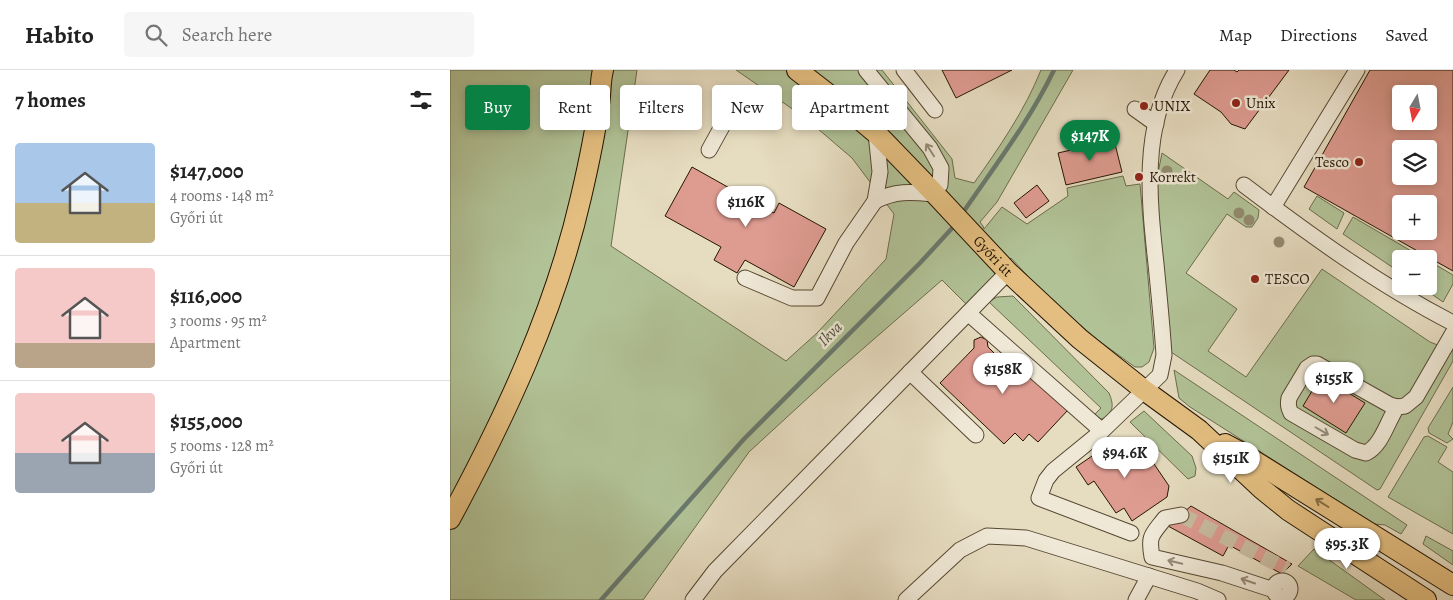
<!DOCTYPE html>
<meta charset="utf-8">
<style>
:root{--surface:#fff;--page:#f6f6f6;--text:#222;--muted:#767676;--line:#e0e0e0;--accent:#0b8043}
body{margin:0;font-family:Alegreya,serif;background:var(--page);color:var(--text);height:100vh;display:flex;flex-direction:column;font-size:19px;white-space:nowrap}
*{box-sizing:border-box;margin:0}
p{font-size:16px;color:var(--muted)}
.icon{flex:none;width:28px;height:28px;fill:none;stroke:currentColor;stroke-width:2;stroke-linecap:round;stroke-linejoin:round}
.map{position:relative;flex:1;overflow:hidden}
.sheet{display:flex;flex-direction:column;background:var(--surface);width:450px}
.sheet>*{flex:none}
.banner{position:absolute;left:15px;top:15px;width:475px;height:45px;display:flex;gap:10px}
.needle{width:32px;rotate:190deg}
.controls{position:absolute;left:942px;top:15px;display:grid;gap:10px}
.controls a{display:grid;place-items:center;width:45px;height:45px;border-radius:5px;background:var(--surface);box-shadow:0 2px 8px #0003;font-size:25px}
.price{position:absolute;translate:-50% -42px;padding:0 11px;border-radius:18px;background:#fff;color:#222;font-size:16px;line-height:32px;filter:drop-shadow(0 1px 2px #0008)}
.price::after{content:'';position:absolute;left:50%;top:30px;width:15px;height:11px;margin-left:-8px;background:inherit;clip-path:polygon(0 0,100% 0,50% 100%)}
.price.selected{background:var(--accent);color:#fff}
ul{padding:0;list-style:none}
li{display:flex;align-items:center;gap:15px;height:125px;padding:0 15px}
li+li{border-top:1px solid var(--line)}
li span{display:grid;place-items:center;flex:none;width:140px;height:100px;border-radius:5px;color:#555}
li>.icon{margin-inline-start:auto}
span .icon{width:60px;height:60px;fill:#fffc;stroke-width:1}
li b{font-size:21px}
h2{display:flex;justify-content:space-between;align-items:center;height:60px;padding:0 15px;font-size:21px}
.pill{padding:0 18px;border-radius:5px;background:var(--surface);box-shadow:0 2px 8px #0003;font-size:18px;line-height:45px}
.pill.selected{background:var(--accent);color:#fff}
header{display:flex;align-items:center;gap:30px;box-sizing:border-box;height:70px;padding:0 25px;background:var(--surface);border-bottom:1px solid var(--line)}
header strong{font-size:24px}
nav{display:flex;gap:28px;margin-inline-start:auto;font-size:18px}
.search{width:350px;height:45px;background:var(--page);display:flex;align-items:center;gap:12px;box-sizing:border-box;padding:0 18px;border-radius:5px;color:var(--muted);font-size:19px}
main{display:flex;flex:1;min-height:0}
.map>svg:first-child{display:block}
.green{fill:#b1c296;stroke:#6b6c4c}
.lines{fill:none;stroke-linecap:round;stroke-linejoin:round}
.stream{stroke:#69796e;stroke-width:4.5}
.building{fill:#de9b90;stroke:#251501;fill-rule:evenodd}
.minor-tunnel{stroke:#c9bea3;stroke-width:15;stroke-dasharray:15 8;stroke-linecap:butt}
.minor-casing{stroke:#554731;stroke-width:17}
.major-casing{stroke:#251501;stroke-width:22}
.minor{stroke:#efe8d6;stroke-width:15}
.major{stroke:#e3be80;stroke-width:20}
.tree{fill:#938b70}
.oneway{stroke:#948976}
.oneway2{stroke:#846a40}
.poi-dot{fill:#8f2418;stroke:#efe8d6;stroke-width:2}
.labels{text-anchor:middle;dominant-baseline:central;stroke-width:5;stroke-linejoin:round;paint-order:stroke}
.poi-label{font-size:15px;fill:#251501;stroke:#efe8d6;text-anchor:start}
.street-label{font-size:15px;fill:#251501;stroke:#efe8d6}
.water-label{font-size:16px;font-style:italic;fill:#4d4f40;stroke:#efe8d6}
</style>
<header>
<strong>Habito</strong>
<div class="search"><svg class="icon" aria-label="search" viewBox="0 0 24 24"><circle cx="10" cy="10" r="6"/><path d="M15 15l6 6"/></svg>Search here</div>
<nav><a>Map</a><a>Directions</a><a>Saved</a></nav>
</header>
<main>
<section class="sheet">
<h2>7 homes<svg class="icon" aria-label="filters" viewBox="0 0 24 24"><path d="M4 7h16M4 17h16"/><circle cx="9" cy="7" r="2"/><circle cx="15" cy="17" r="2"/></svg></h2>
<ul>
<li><span style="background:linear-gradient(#a9c7e8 60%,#c2b280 0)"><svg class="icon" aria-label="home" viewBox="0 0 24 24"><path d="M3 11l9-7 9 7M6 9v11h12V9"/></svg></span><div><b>$147,000</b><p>4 rooms · 148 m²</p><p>Győri út</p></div></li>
<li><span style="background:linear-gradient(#f6c9c9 75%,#b9a48a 0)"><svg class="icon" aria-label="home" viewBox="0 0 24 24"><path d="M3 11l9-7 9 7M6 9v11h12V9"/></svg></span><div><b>$116,000</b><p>3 rooms · 95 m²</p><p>Apartment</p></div></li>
<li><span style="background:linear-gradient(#f6c9c9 60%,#9aa5b1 0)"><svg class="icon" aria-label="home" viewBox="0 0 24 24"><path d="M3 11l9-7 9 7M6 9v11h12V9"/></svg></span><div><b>$155,000</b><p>5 rooms · 128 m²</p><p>Győri út</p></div></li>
</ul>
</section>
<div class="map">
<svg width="1003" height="530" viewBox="0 0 1003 530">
<rect width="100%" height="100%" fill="#e6dcc0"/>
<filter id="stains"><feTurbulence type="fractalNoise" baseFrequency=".004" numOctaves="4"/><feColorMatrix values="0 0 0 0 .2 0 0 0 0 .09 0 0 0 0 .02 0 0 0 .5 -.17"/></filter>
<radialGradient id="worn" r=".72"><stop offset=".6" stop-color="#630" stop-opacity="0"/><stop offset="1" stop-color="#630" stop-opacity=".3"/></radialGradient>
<g class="green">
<path d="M0,0H187L161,176L336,291L367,263L436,189L444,144L402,88L354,47L286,0H432L502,89L505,108L524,113C549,78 575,40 591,0H623L547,132L530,152L533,156L534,159L552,137L577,154L618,126L617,118L673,106L676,116L690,114L704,278L699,292L692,297H685L649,271L599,229L561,188L516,234L492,210L385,303L299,382L193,530H0Z"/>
<polygon points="712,83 778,129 784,122 809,140 808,148 802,157 796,157 777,144 736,203 787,239 758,281 796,307 872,199 980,272 1003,281 1003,291 930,419 927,420 721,282 709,154 707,108"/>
<polygon points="867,126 894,143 887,159 859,139"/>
<polygon points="903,147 975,189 951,189 951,203 893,164"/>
<polygon points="979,191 1003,205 1003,214 993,232 970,216 979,216"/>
<path d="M563,226L659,323C664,335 664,342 652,349L643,346L651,338L539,232L547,227Z"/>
<polygon points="724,300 957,455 951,464 935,455 924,454 740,337 729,328"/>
<polygon points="1003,317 1003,352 998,364 1003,369 997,373 979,363 978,358"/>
<polygon points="694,341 742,386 746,398 745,406 738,409 680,352"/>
<polygon points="978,366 997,377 988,392 1003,402 1003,464 938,427 974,367"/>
<polygon points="976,466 1003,481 1003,495 973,474"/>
<polygon points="864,479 935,530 906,530 848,496"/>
</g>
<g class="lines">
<g class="stream">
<path d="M512,144C544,97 579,52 604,0"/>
<polyline points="151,530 294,369 470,193 505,155"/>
</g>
</g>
<g class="building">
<polygon points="492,0 562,0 506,28"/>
<polygon points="760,0 784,0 787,2 789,0 839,0 795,59 781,54 771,42 744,24"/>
<path d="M920,0H1003V201L854,117ZM951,24H979V51H951ZM951,79H979V106H951ZM951,134H979V161H951Z"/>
<polygon points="664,70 672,102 616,115 608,83"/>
<polygon points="242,97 324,143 329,133 376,159 344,217 295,190 287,203 264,190 271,177 215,146"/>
<polygon points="587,115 599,131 576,148 564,133"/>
<polygon points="531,267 537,270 538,277 551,290 558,283 618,340 588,372 579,364 573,371 565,363 554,374 490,313 524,278 524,270"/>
<polygon points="871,306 915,333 896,363 853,336"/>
<polygon points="667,369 678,372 688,387 700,388 719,416 717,427 682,451 674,438 666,443 644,411 638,415 626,397"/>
<polygon points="741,436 842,494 832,504 779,475 773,486 718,456"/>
</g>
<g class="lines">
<polyline class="minor-tunnel" points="731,445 837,499"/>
<g class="minor-casing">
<g id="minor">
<polyline points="416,0 480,78 491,98 490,115 483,122 485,124"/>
<polyline points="454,0 485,40"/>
<polyline points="685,39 706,54"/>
<polyline points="259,80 280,42"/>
<path d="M794,115C860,165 929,215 1003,253"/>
<path d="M425,131C446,120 462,122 485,124"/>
<polyline points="823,137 907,0"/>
<polyline points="295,208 342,228 367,228 396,173 425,131 430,102 426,63"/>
<polyline points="518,243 558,202"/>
<polyline points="460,302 526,365"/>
<path d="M947,337C937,352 932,375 916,383L905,380L841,343C838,337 838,334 839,328L857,298L863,294H867L940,335L947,337L955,336L966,327L1003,263"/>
<path d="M731,445L715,448C702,465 698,465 702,487L772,503L824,520"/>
<path d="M681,463L589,428L596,410L603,401L652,361L710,305L714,285C712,254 709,224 706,194C699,130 691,57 727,0"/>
<circle cx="832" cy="519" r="8"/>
<polyline points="243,530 265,501 518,243 652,361"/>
<polyline points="456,530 510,480 537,466 576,468 747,521 768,530"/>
<polyline points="686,530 699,506"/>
</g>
</g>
<g class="major-casing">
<g id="major">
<polyline points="347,0 396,38 426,63 483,122"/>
<path id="s1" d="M485,124L558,202L630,269L694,320L749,360L812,419L838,440L976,530"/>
<polyline points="775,374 790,382 1003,515"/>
<path d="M0,449C55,347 105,241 131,127C138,97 145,65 149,34C151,23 150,11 153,0"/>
</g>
</g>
<use href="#minor" class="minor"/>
<use href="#major" class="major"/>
</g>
<g class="tree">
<circle cx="717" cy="101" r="5.5"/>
<circle cx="789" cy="143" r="5.5"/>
<circle cx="799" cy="150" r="5.5"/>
<circle cx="829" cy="172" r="5.5"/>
</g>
<defs><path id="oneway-shaft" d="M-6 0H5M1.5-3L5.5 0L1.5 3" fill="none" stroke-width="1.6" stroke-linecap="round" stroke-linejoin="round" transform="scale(1.25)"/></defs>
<g class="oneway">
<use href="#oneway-shaft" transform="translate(480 80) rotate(-123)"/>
<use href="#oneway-shaft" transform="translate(872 361) rotate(30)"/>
<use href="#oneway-shaft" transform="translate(725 492) rotate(-167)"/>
<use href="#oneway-shaft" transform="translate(798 511) rotate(-161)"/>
</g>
<use class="oneway2" href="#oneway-shaft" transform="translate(872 433) rotate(-148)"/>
<g class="poi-dot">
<circle cx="786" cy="33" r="5"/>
<circle cx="694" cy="36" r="5"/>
<circle cx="909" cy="92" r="5"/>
<circle cx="689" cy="107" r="5"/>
<circle cx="805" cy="209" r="5"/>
</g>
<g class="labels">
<g class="poi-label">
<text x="796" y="33">Unix</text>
<text x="704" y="36">UNIX</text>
<text x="899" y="92" text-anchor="end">Tesco</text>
<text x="699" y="107">Korrekt</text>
<text x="815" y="209">TESCO</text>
</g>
<g class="street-label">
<text stroke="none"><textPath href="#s1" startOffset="85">Győri út</textPath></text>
</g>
<g class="water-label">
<text transform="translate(380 264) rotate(-45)">Ikva</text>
</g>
</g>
<rect width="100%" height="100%" filter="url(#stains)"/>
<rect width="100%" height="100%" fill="url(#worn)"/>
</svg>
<div class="controls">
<a><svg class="needle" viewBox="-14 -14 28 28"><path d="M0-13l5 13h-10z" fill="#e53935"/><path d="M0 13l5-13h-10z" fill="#767676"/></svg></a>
<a><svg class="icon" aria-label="layers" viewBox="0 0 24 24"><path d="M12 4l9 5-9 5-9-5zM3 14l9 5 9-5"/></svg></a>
<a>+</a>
<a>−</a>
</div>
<b class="price selected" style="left:640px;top:92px">$147K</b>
<b class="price" style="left:296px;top:158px">$116K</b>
<b class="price" style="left:553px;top:325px">$158K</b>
<b class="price" style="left:884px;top:334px">$155K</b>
<b class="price" style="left:675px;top:409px">$94.6K</b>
<b class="price" style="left:781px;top:414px">$151K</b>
<b class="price" style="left:897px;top:500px">$95.3K</b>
<div class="banner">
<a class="pill selected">Buy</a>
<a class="pill">Rent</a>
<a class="pill">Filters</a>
<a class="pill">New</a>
<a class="pill">Apartment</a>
</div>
</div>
</main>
